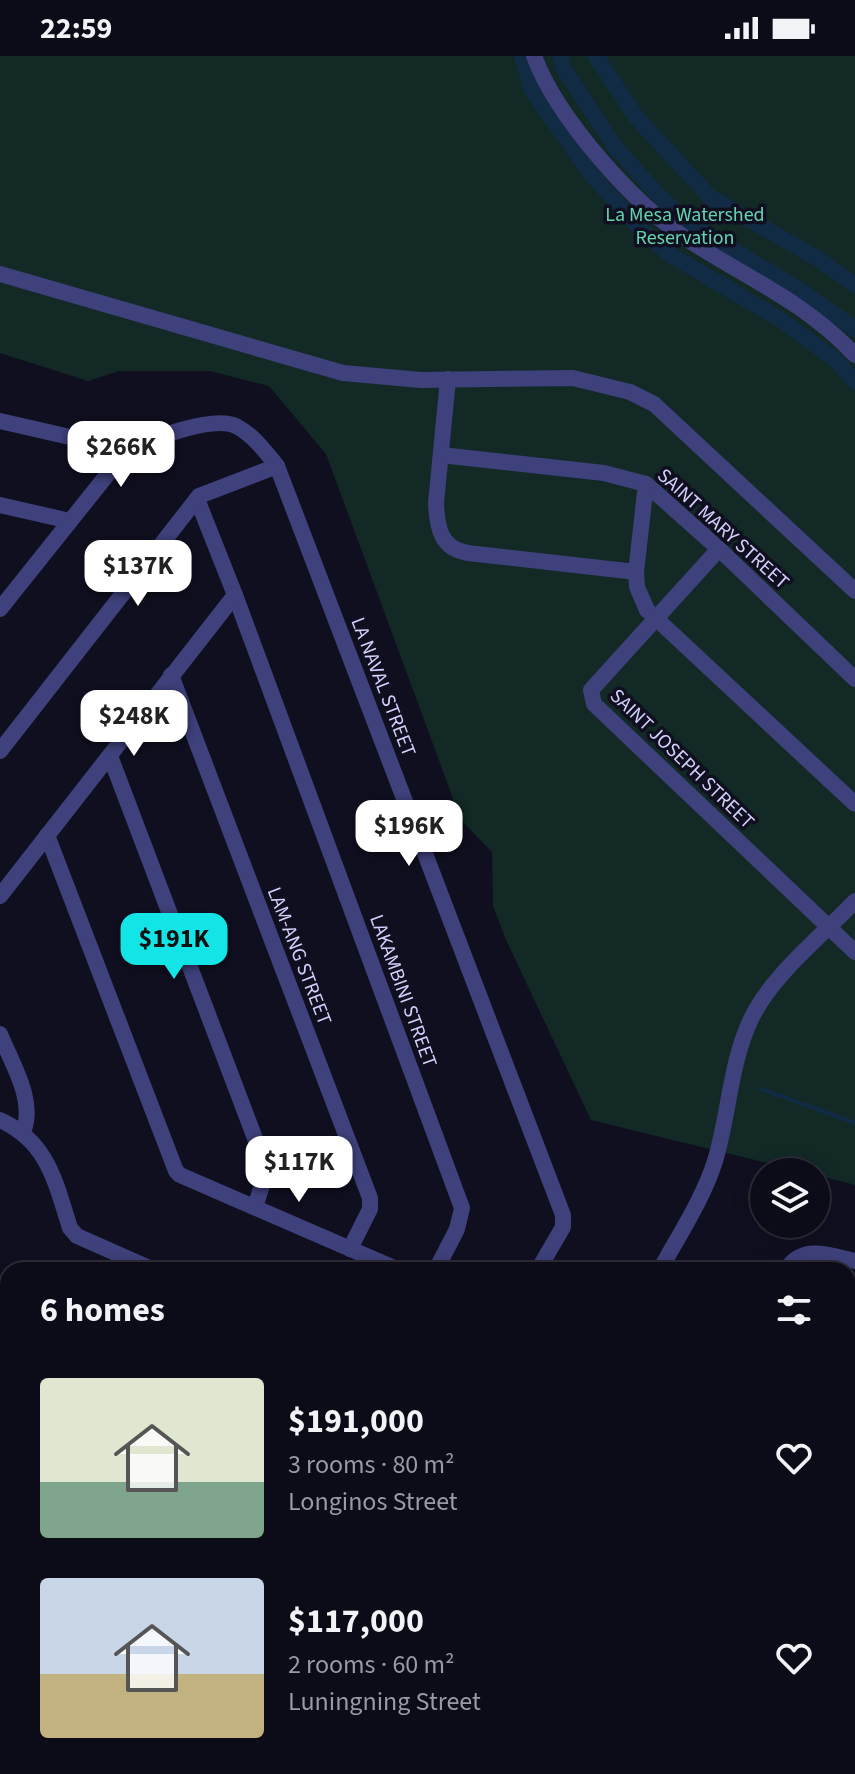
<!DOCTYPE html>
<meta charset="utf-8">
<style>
:root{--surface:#0c0b18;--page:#1a1925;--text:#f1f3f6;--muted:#9a9ba2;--line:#2c2b37;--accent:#13e4e5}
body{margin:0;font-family:"Source Sans 3",sans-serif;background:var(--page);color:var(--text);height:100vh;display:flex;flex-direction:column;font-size:30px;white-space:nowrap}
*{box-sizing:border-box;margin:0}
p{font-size:26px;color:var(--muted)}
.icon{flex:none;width:44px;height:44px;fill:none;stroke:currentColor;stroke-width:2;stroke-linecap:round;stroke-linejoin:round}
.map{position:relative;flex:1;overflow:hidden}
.drawer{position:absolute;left:0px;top:1206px;width:856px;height:512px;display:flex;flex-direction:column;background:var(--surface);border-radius:24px 24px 0 0;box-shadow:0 4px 20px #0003,0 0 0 2px var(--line)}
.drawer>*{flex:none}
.tools{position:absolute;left:750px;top:1102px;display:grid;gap:16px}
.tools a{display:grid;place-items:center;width:80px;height:80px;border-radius:50%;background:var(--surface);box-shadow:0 4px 20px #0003,0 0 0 2px var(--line);font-size:40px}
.price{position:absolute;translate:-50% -68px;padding:0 18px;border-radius:16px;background:#fff;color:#222;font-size:26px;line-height:52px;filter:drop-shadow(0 2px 4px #0008)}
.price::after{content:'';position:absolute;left:50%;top:48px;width:24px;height:18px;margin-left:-12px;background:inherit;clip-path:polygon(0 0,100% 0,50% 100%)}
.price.active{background:var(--accent);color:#111}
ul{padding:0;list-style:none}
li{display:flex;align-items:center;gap:24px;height:200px;padding:0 40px}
li span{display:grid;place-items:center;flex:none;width:224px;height:160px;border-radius:8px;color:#555}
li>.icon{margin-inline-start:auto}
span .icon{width:96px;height:96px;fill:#fffc;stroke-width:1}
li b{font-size:34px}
h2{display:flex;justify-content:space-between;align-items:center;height:96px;padding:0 40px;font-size:34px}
.status{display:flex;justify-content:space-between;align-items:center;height:56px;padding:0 40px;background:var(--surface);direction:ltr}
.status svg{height:22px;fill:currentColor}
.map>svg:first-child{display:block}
.green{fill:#122926}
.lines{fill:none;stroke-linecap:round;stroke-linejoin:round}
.stream{stroke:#122b45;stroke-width:4}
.canal{stroke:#122b45;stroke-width:16}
.minor{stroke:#3e417b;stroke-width:16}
.labels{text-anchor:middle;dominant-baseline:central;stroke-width:7;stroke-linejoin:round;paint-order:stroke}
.park-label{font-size:20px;fill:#64d4ae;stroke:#100f20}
.street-label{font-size:20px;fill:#d2d1fb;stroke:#100f20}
</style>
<div class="status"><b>22:59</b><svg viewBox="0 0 49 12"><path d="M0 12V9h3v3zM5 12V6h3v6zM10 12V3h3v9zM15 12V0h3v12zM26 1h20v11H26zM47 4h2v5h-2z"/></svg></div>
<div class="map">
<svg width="855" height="1718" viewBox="0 0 855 1718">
<rect width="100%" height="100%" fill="#100f20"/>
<polygon class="green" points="0,0 855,0 855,1129 816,1119 816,1116 804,1116 591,1064 507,886 493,850 492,796 461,764 326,398 269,330 210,315 119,315 88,325 0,297"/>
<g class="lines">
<polyline class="stream" points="761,1033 855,1067"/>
<g class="canal">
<polyline points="522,0 532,34 590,117 643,176 671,199 780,263 836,304 855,326"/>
<polyline points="560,0 563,11 615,91 661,142 690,168 800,234 855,273"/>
<polyline points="596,0 637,62 710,141 820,204 855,229"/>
</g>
<g class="minor">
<path d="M534,0C557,62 634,149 690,185C750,224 804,245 855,299"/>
<polyline points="0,218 343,317 421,324 573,322 630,336 654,348 855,535"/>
<path d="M448,323L436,447C437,472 441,493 468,497L636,516"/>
<polyline points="0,365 127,394"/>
<polyline points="441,399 604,417 646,428 719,493 855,623"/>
<polyline points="646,428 636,516 637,531 647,554 855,748"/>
<polyline points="197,443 235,539 462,1152 457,1173 436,1214"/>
<polyline points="0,449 70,465"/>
<polyline points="719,493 591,634 594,648 855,896"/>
<path d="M0,553L127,394C151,383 213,359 236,370C253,379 265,395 277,410L563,1159V1171L538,1214"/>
<polyline points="171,619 370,1142 370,1153 350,1193"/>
<polyline points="0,695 199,440 277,410"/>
<polyline points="110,700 267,1114 255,1151"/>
<polyline points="47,779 176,1115 180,1119 399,1214"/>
<polyline points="0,840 235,539"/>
<path d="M0,978C12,1008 36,1045 23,1076"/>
<path d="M0,1064C48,1086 55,1125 70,1172L77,1180L154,1214"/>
<path d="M660,1214C679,1179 703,1143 715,1105C729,1059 730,1007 751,963C772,919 821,881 855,845"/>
<path d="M786,1214C802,1188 830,1199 855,1205"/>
<polyline points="848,1304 855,1306"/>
<polyline points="0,1314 8,1317"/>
<polyline points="848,1389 855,1391"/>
<polyline points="0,1410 8,1413"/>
<polyline points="848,1474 855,1475"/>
<polyline points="0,1487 8,1489"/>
<polyline points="848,1570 855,1572"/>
<polyline points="0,1574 8,1576"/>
<polyline points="0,1665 8,1667"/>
<polyline points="848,1665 855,1666"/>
<polyline points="668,1710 703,1718"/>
<polyline points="248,1718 253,1710"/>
<polyline points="382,1718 386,1710"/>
<polyline points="518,1718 522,1710"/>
</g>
</g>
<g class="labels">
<g class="park-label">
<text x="685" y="159">La Mesa Watershed<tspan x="685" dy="23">Reservation</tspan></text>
</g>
<g class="street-label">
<text transform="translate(723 473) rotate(42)">SAINT MARY STREET</text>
<text transform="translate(383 631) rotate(69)">LA NAVAL STREET</text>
<text transform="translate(682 703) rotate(44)">SAINT JOSEPH STREET</text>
<text transform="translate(299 900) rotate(69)">LAM-ANG STREET</text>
<text transform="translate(403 935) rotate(70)">LAKAMBINI STREET</text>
</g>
</g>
</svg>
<div class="tools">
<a><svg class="icon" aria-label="layers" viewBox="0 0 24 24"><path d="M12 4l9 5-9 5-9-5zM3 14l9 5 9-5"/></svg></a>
</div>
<b class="price" style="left:121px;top:433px">$266K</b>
<b class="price" style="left:138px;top:552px">$137K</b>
<b class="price" style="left:134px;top:702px">$248K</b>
<b class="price" style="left:409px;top:812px">$196K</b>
<b class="price active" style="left:174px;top:925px">$191K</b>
<b class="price" style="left:299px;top:1148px">$117K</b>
<section class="drawer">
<h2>6 homes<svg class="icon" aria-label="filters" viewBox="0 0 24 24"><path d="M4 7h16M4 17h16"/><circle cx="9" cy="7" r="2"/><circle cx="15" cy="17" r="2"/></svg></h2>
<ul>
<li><span style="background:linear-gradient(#dfe7d0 65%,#7fa58c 0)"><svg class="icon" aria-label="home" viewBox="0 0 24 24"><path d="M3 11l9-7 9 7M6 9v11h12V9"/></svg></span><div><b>$191,000</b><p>3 rooms · 80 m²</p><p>Longinos Street</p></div><svg class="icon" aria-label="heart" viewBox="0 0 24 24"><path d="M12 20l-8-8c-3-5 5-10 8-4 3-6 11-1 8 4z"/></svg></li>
<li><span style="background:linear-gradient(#c9d6e8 60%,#c2b280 0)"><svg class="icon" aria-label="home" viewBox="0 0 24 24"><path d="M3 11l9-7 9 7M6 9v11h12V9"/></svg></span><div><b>$117,000</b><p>2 rooms · 60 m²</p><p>Luningning Street</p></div><svg class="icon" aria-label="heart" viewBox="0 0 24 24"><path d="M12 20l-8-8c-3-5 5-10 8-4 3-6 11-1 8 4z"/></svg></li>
</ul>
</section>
</div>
